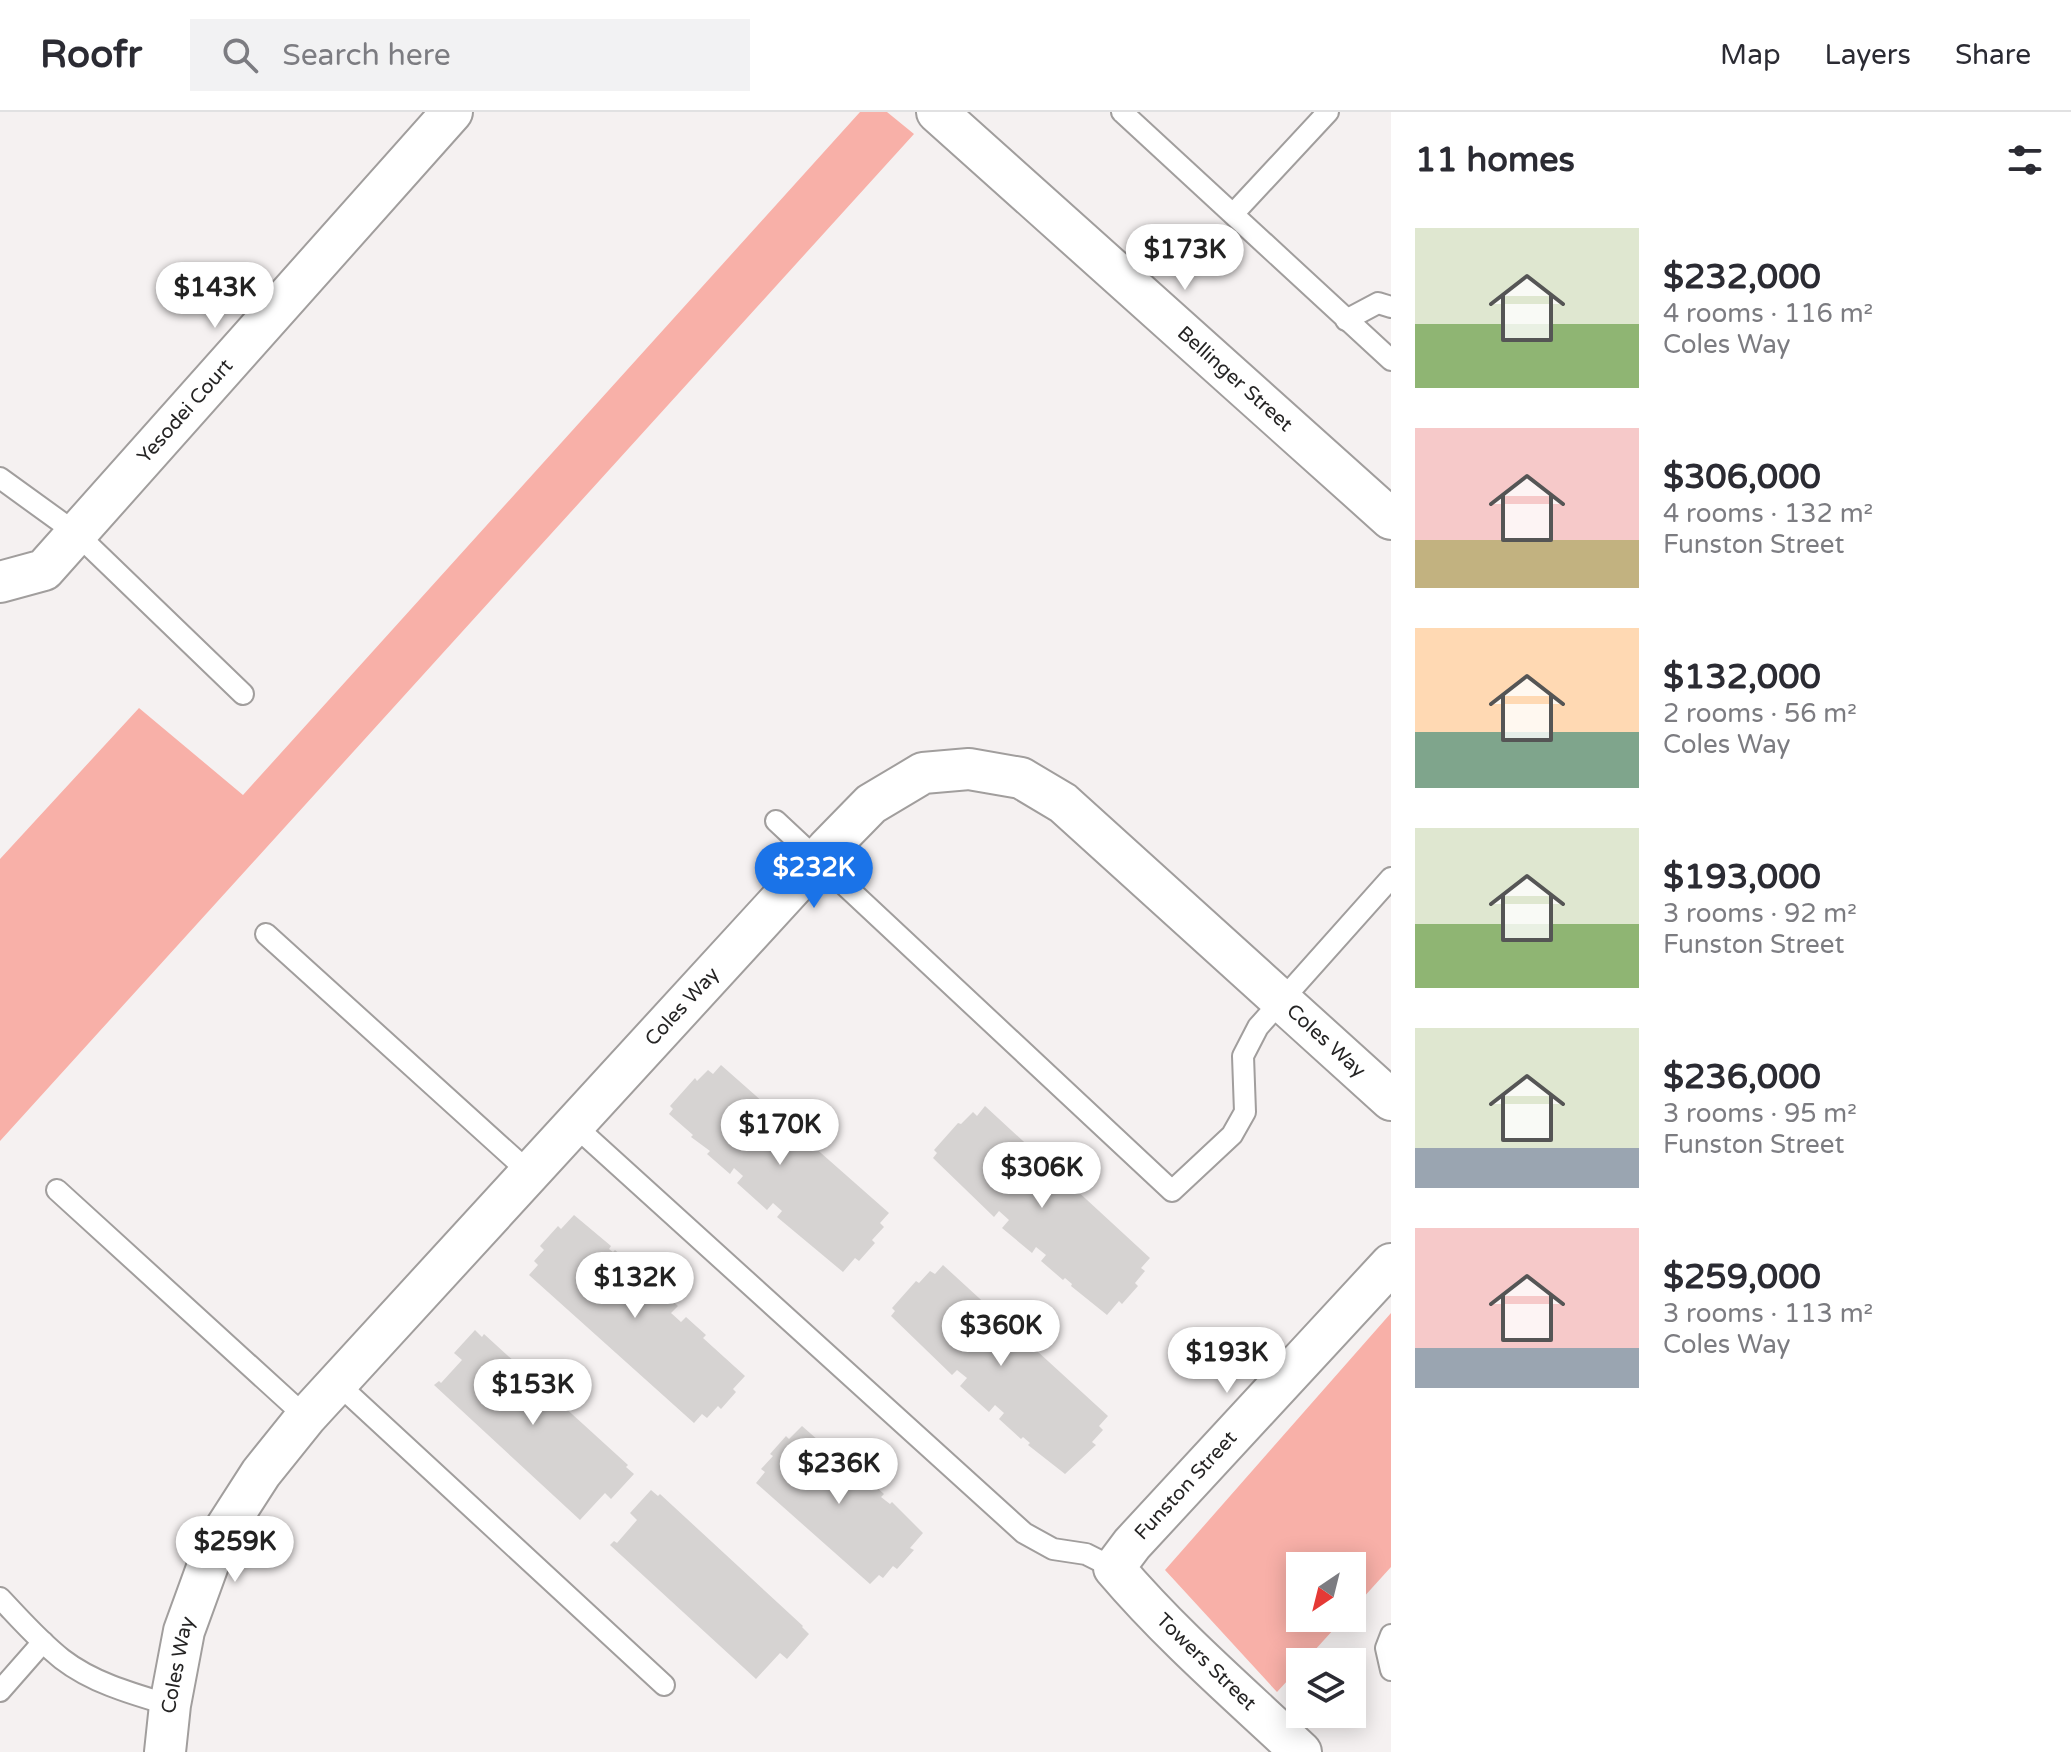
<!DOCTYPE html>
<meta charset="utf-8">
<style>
:root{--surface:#fff;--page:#f2f2f3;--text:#2b2b33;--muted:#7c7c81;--line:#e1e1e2;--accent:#1a73e8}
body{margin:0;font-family:"Varela Round",sans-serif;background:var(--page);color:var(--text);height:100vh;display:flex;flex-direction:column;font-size:30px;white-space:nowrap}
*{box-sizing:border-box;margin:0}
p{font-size:26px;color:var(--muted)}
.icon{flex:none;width:44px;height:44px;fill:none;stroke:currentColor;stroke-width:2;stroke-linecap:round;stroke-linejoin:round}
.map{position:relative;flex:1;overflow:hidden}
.side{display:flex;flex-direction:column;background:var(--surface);width:680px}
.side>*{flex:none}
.needle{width:52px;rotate:215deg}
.tools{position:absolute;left:1286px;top:1440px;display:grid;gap:16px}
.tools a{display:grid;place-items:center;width:80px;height:80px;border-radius:0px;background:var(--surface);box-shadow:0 4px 20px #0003;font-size:40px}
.price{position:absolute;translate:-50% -68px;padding:0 18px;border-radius:28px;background:#fff;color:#222;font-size:26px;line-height:52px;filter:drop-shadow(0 2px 4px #0008)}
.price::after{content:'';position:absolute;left:50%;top:48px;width:24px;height:18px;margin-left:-12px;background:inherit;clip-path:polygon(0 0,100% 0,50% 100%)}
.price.selected{background:var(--accent);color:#fff}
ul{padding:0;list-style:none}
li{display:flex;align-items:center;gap:24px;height:200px;padding:0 24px}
li span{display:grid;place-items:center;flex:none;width:224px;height:160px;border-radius:0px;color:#555}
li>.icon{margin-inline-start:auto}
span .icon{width:96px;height:96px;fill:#fffc;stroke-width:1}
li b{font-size:34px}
h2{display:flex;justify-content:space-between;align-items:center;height:96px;padding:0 24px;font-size:34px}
header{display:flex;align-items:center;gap:48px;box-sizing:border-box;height:112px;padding:0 40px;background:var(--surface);border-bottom:2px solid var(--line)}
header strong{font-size:38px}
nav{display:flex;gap:44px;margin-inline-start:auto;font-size:28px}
.search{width:560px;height:72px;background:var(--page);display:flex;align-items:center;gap:20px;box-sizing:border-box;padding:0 28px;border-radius:0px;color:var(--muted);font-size:30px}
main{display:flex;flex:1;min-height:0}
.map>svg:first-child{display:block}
.green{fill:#f8b0a8}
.building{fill:#d6d3d2}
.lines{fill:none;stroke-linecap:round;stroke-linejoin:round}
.lane-casing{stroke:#a19e9d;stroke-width:24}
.street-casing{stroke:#a19e9d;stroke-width:44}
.lane{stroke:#fff;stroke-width:20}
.street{stroke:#fff;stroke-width:40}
.labels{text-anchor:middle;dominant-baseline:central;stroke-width:6;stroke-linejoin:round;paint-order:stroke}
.street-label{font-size:20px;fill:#252424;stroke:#fff}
</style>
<header>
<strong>Roofr</strong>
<div class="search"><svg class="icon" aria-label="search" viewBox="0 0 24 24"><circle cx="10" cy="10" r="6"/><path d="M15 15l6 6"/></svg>Search here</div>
<nav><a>Map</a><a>Layers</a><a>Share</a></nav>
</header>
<main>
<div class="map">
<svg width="1391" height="1640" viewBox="0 0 1391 1640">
<rect width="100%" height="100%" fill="#f5f1f1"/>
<g class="green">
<polygon points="860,0 887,0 914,22 0,1029 0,747 139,596 243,683"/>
<polygon points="1391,1201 1391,1455 1352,1498 1352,1454 1300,1454 1300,1506 1344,1506 1304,1550 1300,1550 1300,1555 1277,1580 1165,1458"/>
</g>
<g class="building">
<polygon points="721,953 889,1101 880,1111 884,1115 872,1128 875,1131 859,1149 855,1146 843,1160 777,1105 782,1099 773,1091 767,1098 737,1071 743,1064 734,1056 730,1062 707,1042 710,1039 691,1025 693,1023 669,1002 673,997 670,994 695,966 697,969 708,958 713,962"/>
<polygon points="985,994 1150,1146 1141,1156 1145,1159 1135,1171 1138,1174 1122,1192 1119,1189 1107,1203 1071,1174 1072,1172 1065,1166 1063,1168 1041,1149 1046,1143 1036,1135 1032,1141 1002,1116 1009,1108 999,1099 994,1105 933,1046 937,1041 934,1038 958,1011 961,1012 973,1000 977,1004"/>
<polygon points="574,1103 611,1134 609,1137 613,1140 615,1138 640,1160 633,1168 642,1176 649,1169 678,1194 671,1201 681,1210 686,1205 706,1223 703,1226 745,1264 733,1277 736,1280 721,1297 718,1294 707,1306 702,1302 694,1311 529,1163 538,1153 534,1149 544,1138 540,1134 558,1114 561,1117"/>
<polygon points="943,1153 1108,1304 1099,1314 1103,1318 1092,1330 1096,1333 1065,1362 1028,1333 1030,1331 1023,1325 1021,1327 999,1307 1004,1301 995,1293 989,1300 960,1274 967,1266 957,1258 952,1263 891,1204 895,1199 892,1196 916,1169 919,1171 930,1159 935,1162"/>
<polygon points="475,1218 482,1225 484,1222 628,1353 626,1355 634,1362 611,1387 605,1381 580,1408 434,1273 439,1269 441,1271 462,1248 454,1241"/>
<polygon points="802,1314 827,1336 828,1333 837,1341 835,1343 844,1350 845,1347 884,1382 881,1385 890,1392 892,1390 923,1421 910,1436 914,1438 897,1457 893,1454 883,1466 879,1463 870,1472 756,1371 765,1360 761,1357 773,1344 770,1342 786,1324 789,1327"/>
<polygon points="651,1378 658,1384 660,1382 803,1514 802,1515 809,1522 787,1547 780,1541 756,1567 610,1433 614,1429 617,1431 637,1408 630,1401"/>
</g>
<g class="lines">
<g class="lane-casing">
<g id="lane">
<polyline points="1122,0 1391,248"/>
<polyline points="1234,101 1328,0"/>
<polyline points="1346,208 1378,191 1391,195"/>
<polyline points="0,366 76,421 243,582"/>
<polyline points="776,709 1172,1079 1232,1023 1245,1000 1243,944 1258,915 1391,766"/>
<polyline points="266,822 530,1061"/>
<polyline points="574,1013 1024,1421 1053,1437 1086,1442 1114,1456"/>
<polyline points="57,1078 306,1305"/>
<polyline points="337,1271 664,1573"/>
<path d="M0,1486C20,1507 39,1529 62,1547C93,1571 133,1582 170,1593"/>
<polyline points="1391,1523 1386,1536 1391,1558"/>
<polyline points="0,1579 43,1530"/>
</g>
</g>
<g class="street-casing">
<g id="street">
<path id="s1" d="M937,0L1391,407"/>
<path id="s2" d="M0,470L44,458L452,0"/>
<path id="s3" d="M165,1640L170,1593L184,1519L216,1431L261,1361L306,1305L827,737L871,692L923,661L969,657L1021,666L1063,691L1391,988"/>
<path id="s4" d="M1301,1640C1237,1580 1171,1523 1114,1456L1132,1432L1391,1152"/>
</g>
</g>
<use href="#lane" class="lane"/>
<use href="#street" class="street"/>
</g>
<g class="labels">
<g class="street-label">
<text stroke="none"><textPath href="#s1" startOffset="400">Bellinger Street</textPath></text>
<text stroke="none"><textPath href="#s2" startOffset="258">Yesodei Court</textPath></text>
<text stroke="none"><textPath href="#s3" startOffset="928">Coles Way</textPath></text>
<text stroke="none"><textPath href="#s3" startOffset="1768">Coles Way</textPath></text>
<text stroke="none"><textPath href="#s4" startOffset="372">Funston Street</textPath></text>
<text transform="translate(1206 1550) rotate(44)">Towers Street</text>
<text stroke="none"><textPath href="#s3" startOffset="88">Coles Way</textPath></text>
</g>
</g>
</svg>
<div class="tools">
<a><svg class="needle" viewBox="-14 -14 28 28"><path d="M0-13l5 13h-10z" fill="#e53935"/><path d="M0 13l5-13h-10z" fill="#7c7c81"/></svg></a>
<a><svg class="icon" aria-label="layers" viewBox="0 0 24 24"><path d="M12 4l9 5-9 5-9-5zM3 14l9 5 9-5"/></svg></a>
</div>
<b class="price" style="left:1185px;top:180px">$173K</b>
<b class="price" style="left:215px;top:218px">$143K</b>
<b class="price selected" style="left:814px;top:798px">$232K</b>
<b class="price" style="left:780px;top:1055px">$170K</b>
<b class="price" style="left:1042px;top:1098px">$306K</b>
<b class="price" style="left:635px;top:1208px">$132K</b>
<b class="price" style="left:1001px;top:1256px">$360K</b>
<b class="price" style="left:1227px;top:1283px">$193K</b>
<b class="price" style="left:533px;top:1315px">$153K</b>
<b class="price" style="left:839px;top:1394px">$236K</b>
<b class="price" style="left:235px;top:1472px">$259K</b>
</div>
<section class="side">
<h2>11 homes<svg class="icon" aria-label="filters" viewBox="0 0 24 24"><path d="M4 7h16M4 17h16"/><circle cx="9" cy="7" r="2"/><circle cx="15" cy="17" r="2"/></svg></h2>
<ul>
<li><span style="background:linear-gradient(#dfe7d0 60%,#8fb573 0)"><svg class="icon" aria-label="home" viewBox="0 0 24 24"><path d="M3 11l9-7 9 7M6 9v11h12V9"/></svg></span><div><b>$232,000</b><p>4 rooms · 116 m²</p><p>Coles Way</p></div></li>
<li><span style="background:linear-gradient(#f6c9c9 70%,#c2b280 0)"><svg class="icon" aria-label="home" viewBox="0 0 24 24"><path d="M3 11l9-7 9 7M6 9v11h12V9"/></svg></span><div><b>$306,000</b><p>4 rooms · 132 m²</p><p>Funston Street</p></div></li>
<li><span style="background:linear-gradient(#ffd9b3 65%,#7fa58c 0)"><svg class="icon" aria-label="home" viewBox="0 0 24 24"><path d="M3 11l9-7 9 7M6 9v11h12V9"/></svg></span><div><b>$132,000</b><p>2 rooms · 56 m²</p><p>Coles Way</p></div></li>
<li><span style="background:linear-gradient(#dfe7d0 60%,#8fb573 0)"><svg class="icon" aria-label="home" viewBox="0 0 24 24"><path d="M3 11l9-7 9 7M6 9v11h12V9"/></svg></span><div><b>$193,000</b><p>3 rooms · 92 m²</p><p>Funston Street</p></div></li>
<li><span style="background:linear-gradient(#dfe7d0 75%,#9aa5b1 0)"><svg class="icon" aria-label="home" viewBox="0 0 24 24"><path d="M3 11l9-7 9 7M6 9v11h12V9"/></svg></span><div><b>$236,000</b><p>3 rooms · 95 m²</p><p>Funston Street</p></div></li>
<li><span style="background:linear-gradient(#f6c9c9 75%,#9aa5b1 0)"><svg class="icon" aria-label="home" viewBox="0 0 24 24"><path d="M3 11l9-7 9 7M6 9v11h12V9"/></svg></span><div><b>$259,000</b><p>3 rooms · 113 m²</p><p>Coles Way</p></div></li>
</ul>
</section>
</main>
